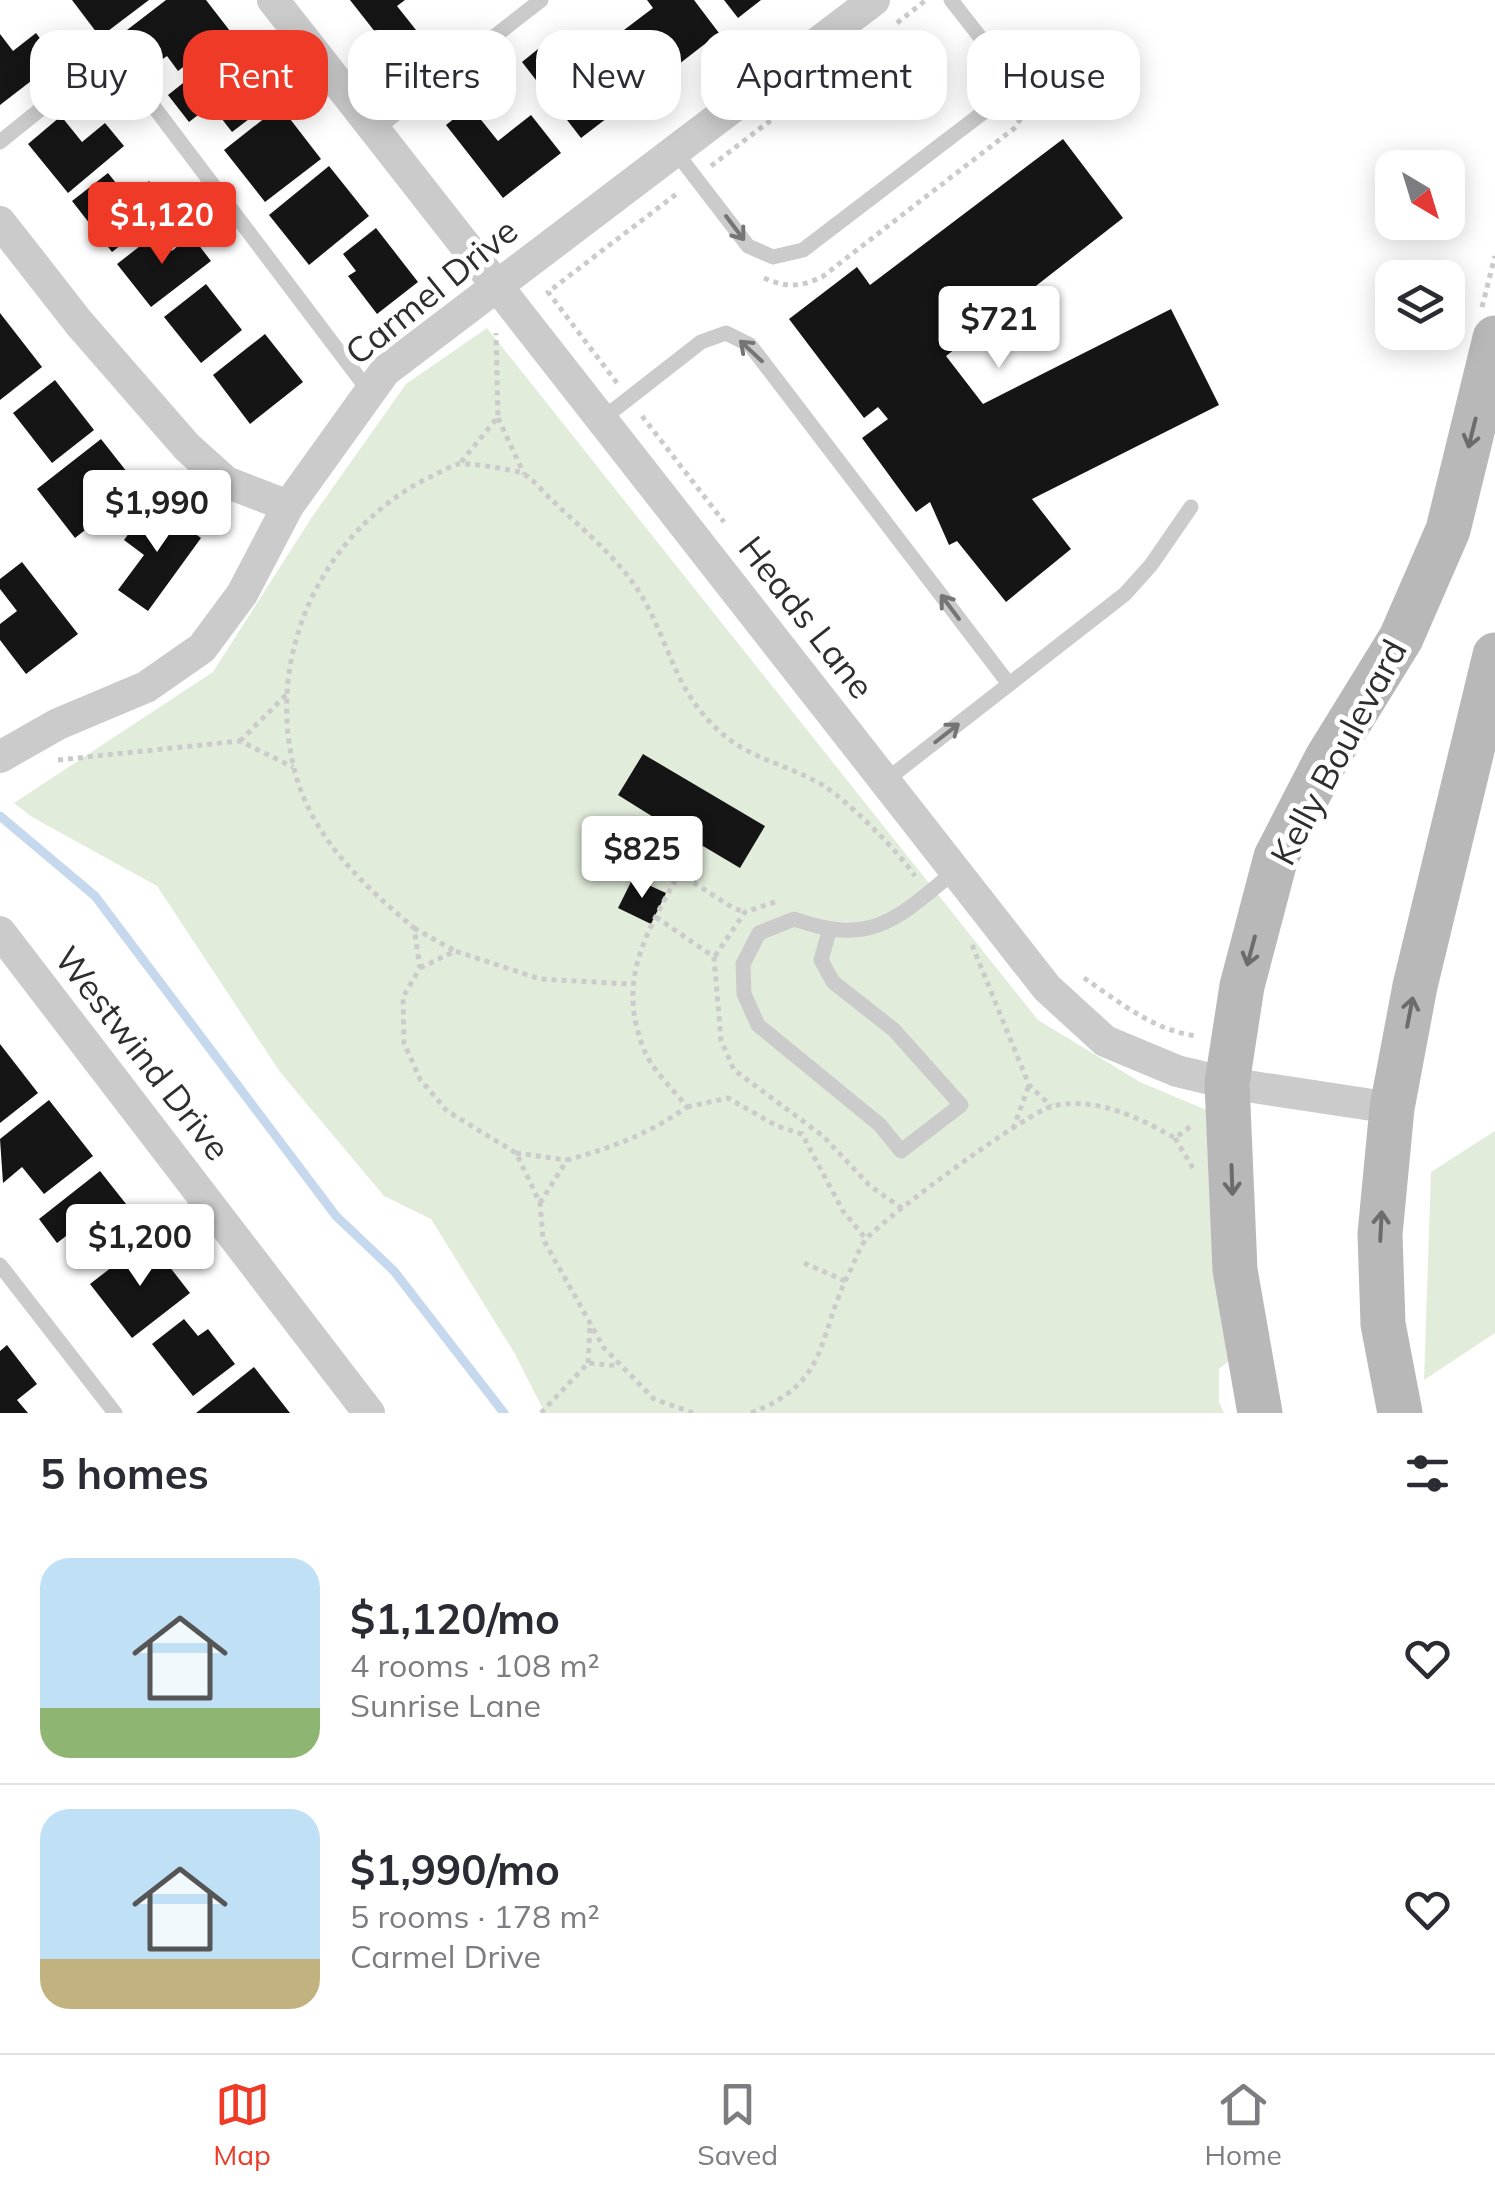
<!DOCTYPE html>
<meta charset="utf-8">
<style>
:root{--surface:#fff;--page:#f7f7f7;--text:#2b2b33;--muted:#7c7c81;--line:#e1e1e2;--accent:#ee3a27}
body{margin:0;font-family:Mulish,sans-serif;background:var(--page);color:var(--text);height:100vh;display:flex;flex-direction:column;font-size:38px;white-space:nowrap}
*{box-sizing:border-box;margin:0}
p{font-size:32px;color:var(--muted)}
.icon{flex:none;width:55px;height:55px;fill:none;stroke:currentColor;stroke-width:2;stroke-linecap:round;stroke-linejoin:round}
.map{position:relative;height:1413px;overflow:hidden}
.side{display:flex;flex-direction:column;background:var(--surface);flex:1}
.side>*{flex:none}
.hud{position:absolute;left:30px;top:30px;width:1435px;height:90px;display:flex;gap:20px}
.needle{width:65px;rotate:142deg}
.fabs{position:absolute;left:1375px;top:150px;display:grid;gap:20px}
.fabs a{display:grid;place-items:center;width:90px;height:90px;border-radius:20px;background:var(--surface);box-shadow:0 5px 25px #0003;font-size:50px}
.price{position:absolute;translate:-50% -85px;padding:0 22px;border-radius:10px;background:#fff;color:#222;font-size:32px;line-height:65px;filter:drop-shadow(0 2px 5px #0008)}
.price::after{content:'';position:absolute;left:50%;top:60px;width:30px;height:22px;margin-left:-15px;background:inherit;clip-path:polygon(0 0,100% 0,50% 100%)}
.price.active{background:var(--accent);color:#fff}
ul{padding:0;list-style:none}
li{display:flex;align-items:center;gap:30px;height:250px;padding:0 40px}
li+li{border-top:2px solid var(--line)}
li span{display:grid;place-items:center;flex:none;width:280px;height:200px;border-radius:30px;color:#555}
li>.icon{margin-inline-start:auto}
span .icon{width:120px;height:120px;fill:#fffc;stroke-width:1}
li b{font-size:42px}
h2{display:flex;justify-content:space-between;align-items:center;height:120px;padding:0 40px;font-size:42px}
.tag{padding:0 35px;border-radius:30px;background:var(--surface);box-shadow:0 5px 25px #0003;font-size:35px;line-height:90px}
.tag.active{background:var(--accent);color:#fff}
.menu{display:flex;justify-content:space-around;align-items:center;height:140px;border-top:2px solid var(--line);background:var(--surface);font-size:28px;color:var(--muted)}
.menu a{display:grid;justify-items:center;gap:5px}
.menu .active{color:var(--accent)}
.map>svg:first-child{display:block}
.green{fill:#e2ecdb}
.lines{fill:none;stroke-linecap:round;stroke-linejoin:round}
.stream{stroke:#c6d8ed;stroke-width:9}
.building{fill:#151515}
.path{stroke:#cbcbcb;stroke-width:5;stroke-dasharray:5 5;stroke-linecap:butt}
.lane{stroke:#cbcbcb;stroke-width:15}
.street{stroke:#cbcbcb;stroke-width:32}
.secondary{stroke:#b8b8b8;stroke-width:45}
.oneway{stroke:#757575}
.oneway2{stroke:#6c6c6c}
.labels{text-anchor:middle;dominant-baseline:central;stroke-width:10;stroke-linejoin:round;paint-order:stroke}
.street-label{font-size:35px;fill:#2e2e2e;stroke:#fff}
</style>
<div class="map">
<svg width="1495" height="1413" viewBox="0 0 1495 1413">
<rect width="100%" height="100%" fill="#fff"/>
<g class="green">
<polygon points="487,328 1038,1020 1140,1082 1211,1112 1240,1352 1219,1369 1219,1402 1224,1413 545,1413 515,1354 431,1219 384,1196 280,1072 157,886 32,817 14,803 213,672 312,517 406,384"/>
<polygon points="1495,1131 1495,1333 1424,1380 1431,1172"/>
</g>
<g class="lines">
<polyline class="stream" points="0,816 95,896 336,1216 394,1271 504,1413"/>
</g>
<g class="building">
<polygon points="72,0 149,0 100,37"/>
<polygon points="166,0 206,0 230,31 178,71 167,56 154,65 127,30"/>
<polygon points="350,0 405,0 397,6 416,30 390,51"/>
<polygon points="647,0 694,0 719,33 661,78 624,30 653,8"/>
<polygon points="724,0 761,0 738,18"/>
<polygon points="36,33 57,61 0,105 0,34 13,51"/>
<polygon points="595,33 641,92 581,138 522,62 548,41 563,59"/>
<polygon points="231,45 274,100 232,132 211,105 189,122 168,95"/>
<polygon points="280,106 321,159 265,202 224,150"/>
<polygon points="470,106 498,141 531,115 561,153 503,198 446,125"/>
<polygon points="61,116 82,142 105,123 124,146 68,193 28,144"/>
<polygon points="1063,139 1123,218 946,356 983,404 1171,309 1219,405 1032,499 1071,549 1006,602 957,541 949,545 930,502 916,512 862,438 888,419 878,407 864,418 789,319 857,267 870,285"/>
<polygon points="329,166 369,216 309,265 269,215"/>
<polygon points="108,173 128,198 149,181 170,206 112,252 72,201"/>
<polygon points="376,228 418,282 377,314 348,276 356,271 343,254"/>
<polygon points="158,232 172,251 191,235 211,261 151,307 117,264"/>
<polygon points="206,284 242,330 201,363 164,317"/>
<polygon points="0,313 42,367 0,400"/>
<polygon points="265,334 303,382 250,424 213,375"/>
<polygon points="55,380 94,430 52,463 13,413"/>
<polygon points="101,439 127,472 107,487 119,503 75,538 37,489"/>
<polygon points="152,502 201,538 148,611 118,590 144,555 124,540"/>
<polygon points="22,562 78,634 26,674 0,640 0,624 17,611 0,589 0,579"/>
<polygon points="643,754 765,826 740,868 703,846 695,860 679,850 675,857 646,840 658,820 618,795"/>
<polygon points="633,878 666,893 651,924 618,908"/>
<polygon points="0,1044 38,1093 0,1123"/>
<polygon points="49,1100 93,1156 44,1194 22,1167 3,1183 0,1139"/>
<polygon points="100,1171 141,1223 101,1254 79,1226 57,1243 39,1219"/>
<polygon points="148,1239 190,1293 132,1338 90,1284"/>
<polygon points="184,1319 198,1336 208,1329 235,1364 193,1396 152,1344"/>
<polygon points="7,1345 37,1384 17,1400 28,1413 0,1413 0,1351"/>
<polygon points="254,1367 290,1413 196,1413"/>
</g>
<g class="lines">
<g class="path">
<polyline points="897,23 926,0"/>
<polyline points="711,166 805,94"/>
<path d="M764,278C786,288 800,287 822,277L1016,127C1031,99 1038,79 1019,52"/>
<polyline points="1482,307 1495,256"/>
<polyline points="617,383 548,292 679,192"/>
<polyline points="642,416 724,522"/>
<polyline points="498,418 524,474"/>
<polyline points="461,462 498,417 496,333"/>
<polyline points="240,741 286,695"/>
<polyline points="58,760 240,741 293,767"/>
<polyline points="656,917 714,957 721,1040 734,1070 823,1136 870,1186 903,1209"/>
<polyline points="414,928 455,951"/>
<polyline points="972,945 1029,1085 1051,1106"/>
<polyline points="715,956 745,912 778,901"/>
<polyline points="420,968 455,951 540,979 631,984"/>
<path d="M1084,978C1118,1001 1154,1031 1197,1036"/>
<polyline points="687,1107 728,1098 777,1126 802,1134 843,1211 866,1239"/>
<polyline points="1013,1129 1029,1085"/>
<polyline points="1175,1138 1194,1170"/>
<polyline points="516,1153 567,1160"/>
<path d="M540,1203L567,1160C611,1148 649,1134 687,1107C674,1090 652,1070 644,1050C616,979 646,935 679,873L733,908L745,912"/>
<polyline points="804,1263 845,1281"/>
<polyline points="588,1363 590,1326"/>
<polyline points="541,1413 588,1363 618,1366"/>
<path d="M693,1413L654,1399L604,1348L543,1239L540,1203L516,1153L447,1111L420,1079L404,1043L403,997L420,968L414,928C363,885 310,836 294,768C265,652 324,529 430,477C439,473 449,467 458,464C466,462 516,470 524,474C534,480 544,493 552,500C584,531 622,561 644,600C671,648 675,690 718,730C750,760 788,764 824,786C849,802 898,851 915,876"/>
<path d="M751,1413C831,1382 816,1338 850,1271C855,1261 860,1246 867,1238C888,1215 1027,1112 1053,1106C1095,1096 1140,1118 1175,1138L1194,1124"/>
</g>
<g class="lane">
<polyline points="375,130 541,0"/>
<polyline points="0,142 73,83 111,74 154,107 368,390"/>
<polyline points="675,151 748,246 773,257 803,250 989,108 1003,82 998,60 951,0"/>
<polyline points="601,420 701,342 726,333 750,345 1009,684"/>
<polyline points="885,781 1125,594 1151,565 1191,507"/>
<path d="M829,932L821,960L833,982L894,1030L961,1105L901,1151L880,1125L758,1025L744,994L743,964L759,933L794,919C872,947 897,919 955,871"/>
<polyline points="0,1265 115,1413"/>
</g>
<g class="street">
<polyline points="273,0 1047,988 1105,1041 1177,1071 1227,1083 1392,1108"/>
<polyline points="0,222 79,323 187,447 226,482 288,506"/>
<polyline points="0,757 58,724 146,687 202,648 242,594 288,506 385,371 874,0"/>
<polyline points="0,932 369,1413"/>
</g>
<g class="secondary">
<polyline points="1260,1413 1235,1270 1227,1083 1242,986 1276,857 1327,758 1401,638 1448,530 1495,338"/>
<polyline points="1400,1413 1383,1324 1380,1234 1392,1108 1415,986 1495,655"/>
</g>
</g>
<defs><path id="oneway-shaft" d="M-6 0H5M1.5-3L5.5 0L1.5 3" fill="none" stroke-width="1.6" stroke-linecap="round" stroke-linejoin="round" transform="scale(2.5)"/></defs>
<g class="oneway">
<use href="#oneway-shaft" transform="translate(735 228) rotate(53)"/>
<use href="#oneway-shaft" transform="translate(751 351) rotate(-137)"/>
<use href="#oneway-shaft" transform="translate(950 607) rotate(-127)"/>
<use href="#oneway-shaft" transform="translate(947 733) rotate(-38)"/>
</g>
<g class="oneway2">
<use href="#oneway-shaft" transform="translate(1472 433) rotate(104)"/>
<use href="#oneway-shaft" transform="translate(1251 951) rotate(105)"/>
<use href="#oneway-shaft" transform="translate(1410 1012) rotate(-79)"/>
<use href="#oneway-shaft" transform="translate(1232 1180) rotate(88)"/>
<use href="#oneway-shaft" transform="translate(1381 1226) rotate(-87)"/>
</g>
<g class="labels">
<g class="street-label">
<text transform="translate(431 291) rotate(-39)">Carmel Drive</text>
<text transform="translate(807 617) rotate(52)">Heads Lane</text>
<text transform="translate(1338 752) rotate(-62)">Kelly Boulevard</text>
<text transform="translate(143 1053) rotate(52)">Westwind Drive</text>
</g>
</g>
</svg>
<div class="fabs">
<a><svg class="needle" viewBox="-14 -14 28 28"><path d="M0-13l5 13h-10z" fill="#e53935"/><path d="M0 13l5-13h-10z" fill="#7c7c81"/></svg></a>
<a><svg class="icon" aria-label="layers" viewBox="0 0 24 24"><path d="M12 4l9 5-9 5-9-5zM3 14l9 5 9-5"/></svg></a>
</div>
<b class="price active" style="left:162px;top:267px">$1,120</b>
<b class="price" style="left:999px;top:371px">$721</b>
<b class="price" style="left:157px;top:555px">$1,990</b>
<b class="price" style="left:642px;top:901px">$825</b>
<b class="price" style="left:140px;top:1289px">$1,200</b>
<div class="hud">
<a class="tag">Buy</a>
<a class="tag active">Rent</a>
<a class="tag">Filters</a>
<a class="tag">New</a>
<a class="tag">Apartment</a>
<a class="tag">House</a>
</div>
</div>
<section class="side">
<h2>5 homes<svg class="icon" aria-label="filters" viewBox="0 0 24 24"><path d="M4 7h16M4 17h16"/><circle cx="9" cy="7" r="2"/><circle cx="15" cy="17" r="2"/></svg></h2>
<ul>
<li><span style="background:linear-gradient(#bfe0f5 75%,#8fb573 0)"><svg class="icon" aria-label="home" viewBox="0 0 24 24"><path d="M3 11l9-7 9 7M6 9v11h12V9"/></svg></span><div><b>$1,120/mo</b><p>4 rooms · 108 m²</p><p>Sunrise Lane</p></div><svg class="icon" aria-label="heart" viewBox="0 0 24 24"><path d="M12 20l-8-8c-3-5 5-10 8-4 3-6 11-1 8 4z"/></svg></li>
<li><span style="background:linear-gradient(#bfe0f5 75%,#c2b280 0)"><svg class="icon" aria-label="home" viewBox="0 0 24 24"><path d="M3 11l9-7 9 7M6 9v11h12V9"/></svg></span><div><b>$1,990/mo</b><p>5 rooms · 178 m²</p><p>Carmel Drive</p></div><svg class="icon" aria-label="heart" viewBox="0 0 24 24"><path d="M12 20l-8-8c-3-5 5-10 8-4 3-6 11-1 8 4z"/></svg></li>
</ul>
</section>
<nav class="menu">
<a class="active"><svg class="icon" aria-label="map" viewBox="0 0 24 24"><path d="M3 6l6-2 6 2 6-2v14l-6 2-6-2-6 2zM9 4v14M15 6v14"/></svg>Map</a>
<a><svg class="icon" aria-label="saved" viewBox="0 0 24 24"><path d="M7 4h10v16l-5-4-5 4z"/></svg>Saved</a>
<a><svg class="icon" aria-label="home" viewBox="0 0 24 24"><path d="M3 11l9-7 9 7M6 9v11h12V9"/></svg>Home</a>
</nav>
